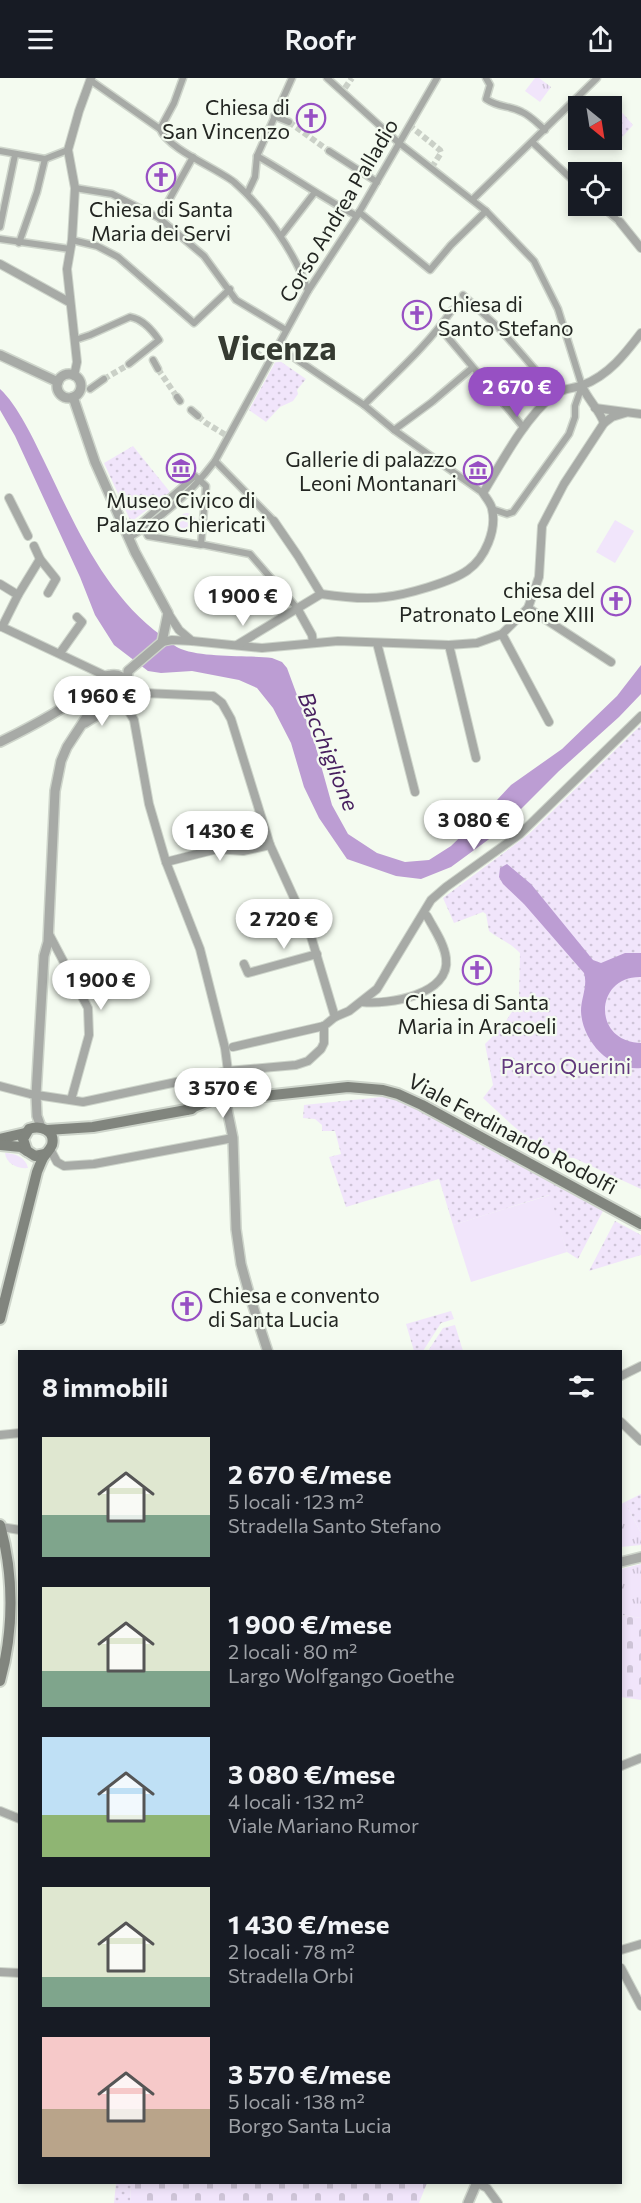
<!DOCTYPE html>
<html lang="it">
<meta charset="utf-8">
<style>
:root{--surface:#171b24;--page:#242831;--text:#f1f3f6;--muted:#9ea1a6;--accent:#9750c3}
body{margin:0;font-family:Commissioner,sans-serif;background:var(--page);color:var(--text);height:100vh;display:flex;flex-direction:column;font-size:22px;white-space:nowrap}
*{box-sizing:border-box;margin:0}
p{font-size:20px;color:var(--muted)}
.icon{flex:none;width:33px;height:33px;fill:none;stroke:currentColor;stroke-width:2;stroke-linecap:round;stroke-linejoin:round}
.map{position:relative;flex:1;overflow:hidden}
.sheet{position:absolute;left:18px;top:1272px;width:604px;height:834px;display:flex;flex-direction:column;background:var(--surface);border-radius:0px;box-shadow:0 3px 9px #0003}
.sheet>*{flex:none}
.needle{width:39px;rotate:150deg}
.buttons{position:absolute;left:568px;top:18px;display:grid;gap:12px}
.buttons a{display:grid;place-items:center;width:54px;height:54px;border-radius:0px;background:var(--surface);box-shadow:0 3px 9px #0003;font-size:30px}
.price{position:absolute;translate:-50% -51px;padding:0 14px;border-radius:21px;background:#fff;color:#222;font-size:20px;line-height:39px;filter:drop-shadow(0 2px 3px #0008)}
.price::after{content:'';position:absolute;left:50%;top:36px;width:18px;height:14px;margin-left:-9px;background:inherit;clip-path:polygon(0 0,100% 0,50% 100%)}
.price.current{background:var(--accent);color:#fff}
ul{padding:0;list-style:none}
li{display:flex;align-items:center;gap:18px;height:150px;padding:0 24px}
li span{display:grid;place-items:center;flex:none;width:168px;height:120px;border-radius:0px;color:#555}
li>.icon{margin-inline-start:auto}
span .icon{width:72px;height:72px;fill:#fffc;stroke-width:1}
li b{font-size:26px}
h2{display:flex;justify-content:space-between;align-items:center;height:72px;padding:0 24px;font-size:26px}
header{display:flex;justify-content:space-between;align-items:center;height:78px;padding:0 24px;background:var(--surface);font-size:27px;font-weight:600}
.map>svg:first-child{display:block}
.grass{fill:url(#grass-tufts)}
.cemetery{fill:url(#cemetery-stones)}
.park{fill:url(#park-dots)}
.pitch{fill:#f1e5fb}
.water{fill:#bc9dd3}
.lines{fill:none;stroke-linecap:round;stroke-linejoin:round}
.pedestrian-tunnel{stroke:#cad0c7;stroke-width:6;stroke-dasharray:6 3;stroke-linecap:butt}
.pedestrian-casing{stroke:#ced5cb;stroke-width:9}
.minor-casing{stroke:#ced5cb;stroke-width:10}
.tertiary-casing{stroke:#ced5cb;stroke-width:12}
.secondary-casing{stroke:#ced5cb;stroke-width:14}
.pedestrian{stroke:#a7aaa6;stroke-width:6}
.minor{stroke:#a7aaa6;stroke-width:8}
.tertiary{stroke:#a7aaa6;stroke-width:9}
.secondary{stroke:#81857e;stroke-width:10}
.labels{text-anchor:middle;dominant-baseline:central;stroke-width:4.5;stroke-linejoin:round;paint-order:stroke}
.poi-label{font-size:21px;fill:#232622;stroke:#f4fbf0;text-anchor:end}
.street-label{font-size:21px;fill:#232622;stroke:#f4fbf0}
.park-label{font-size:21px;fill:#623a7c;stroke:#f4fbf0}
.water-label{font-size:22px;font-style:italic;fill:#471f5f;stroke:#f4fbf0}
.town-label{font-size:33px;font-weight:bold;fill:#353a31;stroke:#f4fbf0}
</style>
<header><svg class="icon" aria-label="menu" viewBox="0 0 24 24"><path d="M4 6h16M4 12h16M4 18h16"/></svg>Roofr<svg class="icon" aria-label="share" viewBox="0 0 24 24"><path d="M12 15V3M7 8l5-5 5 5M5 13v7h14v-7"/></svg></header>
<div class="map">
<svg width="641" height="2125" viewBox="0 0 641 2125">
<defs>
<pattern id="grass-tufts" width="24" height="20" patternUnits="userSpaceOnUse" patternTransform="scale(1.5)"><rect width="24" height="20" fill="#f1e5fb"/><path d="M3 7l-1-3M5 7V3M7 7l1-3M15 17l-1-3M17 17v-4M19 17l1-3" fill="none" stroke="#cec4d7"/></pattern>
<pattern id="cemetery-stones" width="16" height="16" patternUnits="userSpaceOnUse" patternTransform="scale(1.5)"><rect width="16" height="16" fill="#f1e5fb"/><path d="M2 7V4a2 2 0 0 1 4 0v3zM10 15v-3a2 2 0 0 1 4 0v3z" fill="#cec4d7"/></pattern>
<pattern id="park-dots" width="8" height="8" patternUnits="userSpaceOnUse" patternTransform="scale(1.5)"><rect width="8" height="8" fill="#f1e5fb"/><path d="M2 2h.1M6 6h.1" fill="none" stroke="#cec4d7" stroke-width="1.8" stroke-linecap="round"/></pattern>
</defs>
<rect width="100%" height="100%" fill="#f4fbf0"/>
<g class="grass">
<polygon points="535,0 539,0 551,9 540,24 525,13"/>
<circle cx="187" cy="444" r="9"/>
<path d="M5,1075C15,1075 26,1080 28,1090C18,1091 6,1086 5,1075Z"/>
<polygon points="625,1424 641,1455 641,1467 621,1469 621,1426"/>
<polygon points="641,1486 641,1540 621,1537 621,1491"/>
</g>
<g class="cemetery">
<polygon points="621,1537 641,1540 641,1622 621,1619"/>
<polygon points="131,2105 131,2104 427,2105 419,2125 130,2125"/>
</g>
<g class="park">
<polygon points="618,30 633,47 617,65 612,60 612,36"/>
<polygon points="277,281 306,301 297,312 298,316 293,323 280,329 266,344 249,332"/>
<polygon points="133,368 170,414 131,444 104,385"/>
<circle cx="113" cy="612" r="8"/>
<path d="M641,647V1111L574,1080C542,1079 506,1041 483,1020L493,1007L485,966L502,949L519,923L520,875C511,865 499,861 489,853L486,836L483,834L454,845L443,820L529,756Z"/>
<polygon points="392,1018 603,1133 578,1181 567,1174 549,1117 453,1147 439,1101 346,1129 329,1079 341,1076 335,1053 322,1053 322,1047 315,1041 303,1040 304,1027"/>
<polygon points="615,1143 641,1157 641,1177 589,1193"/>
<polygon points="451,1233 454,1241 441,1245 423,1273 414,1273 406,1246"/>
<polygon points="455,1247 463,1273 428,1273 443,1250"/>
<polygon points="641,1416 641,1455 625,1424"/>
<polygon points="116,2105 131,2105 130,2125 114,2125"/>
</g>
<g class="pitch">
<polygon points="615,442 634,453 615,485 596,474"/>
<polygon points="550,1117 567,1174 471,1204 453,1147"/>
</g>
<g class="water">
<path d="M0,311C17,326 35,364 45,385C75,447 105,517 162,558C168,562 175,569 181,571C204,580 247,577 272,580L282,584L287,590L315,666L332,727L348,756L377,775L405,784L429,782L451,768L484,736L511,707L562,671L617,618L641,587V616L619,639L559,693L496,756L451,789L421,801L396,798L347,781L319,740L304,709L291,665L273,630L257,610L239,602L192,593L161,595L148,593L114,567L95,537L80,499L15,358L0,332Z"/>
<path d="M507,786L531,806L593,882L601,885L625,875H641V899C594,898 592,964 641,965V990C610,993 582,963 581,933C581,920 588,908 584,895L524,826L503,806L499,799L500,790Z"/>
</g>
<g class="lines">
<g class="pedestrian-tunnel">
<polyline points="345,10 352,0"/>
<polyline points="289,44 329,73"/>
<polyline points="409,47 440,72 441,75 432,89"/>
<polyline points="233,259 263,279"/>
<polyline points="158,291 177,319"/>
<polyline points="104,301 128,287"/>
<polyline points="198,338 206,345 229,359"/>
</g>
<g class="pedestrian-casing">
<g id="pedestrian">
<polyline points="327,0 399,65 486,133 534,183 558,231 582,308 575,328 575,339 569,356 513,434 507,436 492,431"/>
<path d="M486,0L490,7L486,21C499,30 509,27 522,34C531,38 538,46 545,52"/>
<path d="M90,2L160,51C168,71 216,90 234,104C264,130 296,176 308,213"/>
<polyline points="274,38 289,44"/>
<polyline points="160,51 174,25 183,0"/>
<polyline points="532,64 579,108"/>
<polyline points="0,73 45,81 68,72"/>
<polyline points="329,73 377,104"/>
<path d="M257,78C291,97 322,120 357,138"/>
<polyline points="75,110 112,116 159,140 204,178 236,222 286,252"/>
<polyline points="247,116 255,99 257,78 292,0"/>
<polyline points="473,121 597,0"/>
<polyline points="601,128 620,144"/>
<polyline points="359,134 430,192 451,167 486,133"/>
<polyline points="159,140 193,79"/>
<polyline points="0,149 15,77"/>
<polyline points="281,158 315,114"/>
<polyline points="0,161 70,171"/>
<polyline points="72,162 97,168 118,179 194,245 230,211"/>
<polyline points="19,165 37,114 45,81"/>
<polyline points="463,217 500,251 545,303 554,316"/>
<polyline points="440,250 524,350"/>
<path d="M75,262L90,257L130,239C143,241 152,252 159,262L129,286"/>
<polyline points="277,268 364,327 394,352 483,415"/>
<polyline points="153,282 158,291"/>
<polyline points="90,311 104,301"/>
<polyline points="177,319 180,323"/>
<path d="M364,327C395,296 427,268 452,232"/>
<polyline points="191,332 198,338"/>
<polyline points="394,352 432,324 472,290"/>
<polyline points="215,383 274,443"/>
<polygon points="195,398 206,408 201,467 148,458 141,445"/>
<path d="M129,460C161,440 192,414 215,383L308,213L357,138L437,0"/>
<polyline points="200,466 250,476 297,530"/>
<polyline points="228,993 234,1019"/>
</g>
</g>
<g class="minor-casing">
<g id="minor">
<polyline points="620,144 641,170"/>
<polyline points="0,186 69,224"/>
<polyline points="74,298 77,284 67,191 72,162 75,110 68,72 79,33 91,0"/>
<path d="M582,308C588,322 599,331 604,345"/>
<polyline points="595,330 641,336"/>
<polyline points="9,420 28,458"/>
<polyline points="274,443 298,478 321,516"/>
<polyline points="34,468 40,481"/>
<polyline points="0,506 18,517"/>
<path d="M321,516C341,519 364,522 385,519C405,517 452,504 468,492C485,480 497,452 492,431C491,425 486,420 483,415C503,382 523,343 553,317C562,310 573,311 583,307C609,297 625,276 641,255"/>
<polyline points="297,530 312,557 313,565"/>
<polyline points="528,530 611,584"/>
<polyline points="168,535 179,552 192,563"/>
<polyline points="0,548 106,598"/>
<polyline points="2,549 18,517 40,481 56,501 48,515"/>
<polyline points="502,556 549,644"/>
<polyline points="162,564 172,562 192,563 262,570 338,563 449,567 477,565 502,556 528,530 539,499 542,448 564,406 604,345 612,339 625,335"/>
<polyline points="377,565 415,714"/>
<polyline points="237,567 321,516"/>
<polyline points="449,567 476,680"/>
<polyline points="60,575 82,544 77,539"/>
<polyline points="128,613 143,615 213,618 222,625 231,641 270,767 310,855 335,939"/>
<polyline points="117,627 128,632 134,642 149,726 166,784 200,871 225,970 228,993"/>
<polyline points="166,784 217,771 243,773 270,767"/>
<polyline points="49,856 88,930 89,957 71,1022"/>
<polyline points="244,886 248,895 317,876"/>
<path d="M362,924C388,927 451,917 446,880C444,865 434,851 427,838"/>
<polyline points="324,948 335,939 349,933 377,911 431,822 446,809 520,756 641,638"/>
<polyline points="233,969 324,948"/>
<polyline points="0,1008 30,1016 83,1024 228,993 296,987 308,983 321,971 324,965 324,948"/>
<polyline points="50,1071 57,1084 64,1088 94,1086 233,1060"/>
<polyline points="621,1298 641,1288"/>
<polyline points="621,1344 641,1363"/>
<polyline points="0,1357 20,1355"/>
<polyline points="1,1449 20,1452"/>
<polyline points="621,1688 641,1680"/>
<polyline points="0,1733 20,1741"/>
<polyline points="621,1872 641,1866"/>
<polyline points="621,1890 641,1928"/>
<polyline points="0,1894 20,1895"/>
<polyline points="477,2105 487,2110 498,2125"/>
</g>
</g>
<g class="tertiary-casing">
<g id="tertiary">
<polyline points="0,277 58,304"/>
<circle cx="69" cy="308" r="12"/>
<polyline points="73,319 95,384 135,474 168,535 162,564 128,593 127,606"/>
<polyline points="85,645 112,628"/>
<path d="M0,664C31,649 64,631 92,610C98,605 103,597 111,597C124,595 129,607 127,618L117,627C102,629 94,619 99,605"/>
<polyline points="226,1026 233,1060 236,1151 241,1186 251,1222 268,1274"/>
<polyline points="41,1049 37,1038 36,1017 44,878 48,864 55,713 61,683 67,669 99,620"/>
<polyline points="621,1484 641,1479"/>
<polyline points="468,2125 477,2104"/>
</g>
</g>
<g class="secondary-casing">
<g id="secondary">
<polyline points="186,1032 211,1022 239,1019 254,1019 348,1009 383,1012 398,1016 422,1027 641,1146"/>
<polyline points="47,1052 93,1049 192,1031"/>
<polyline points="0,1061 25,1055"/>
<polyline points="0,1067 21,1069 35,1078 45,1076"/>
<path d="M0,1241L37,1094C39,1089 41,1084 43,1080C46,1075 50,1072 52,1067C56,1052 40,1047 29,1051L23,1061L27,1073"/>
<path d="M0,1447C14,1497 14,1552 0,1603"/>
</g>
</g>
<use href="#pedestrian" class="pedestrian"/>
<use href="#minor" class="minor"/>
<use href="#tertiary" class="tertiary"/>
<use href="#secondary" class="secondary"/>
</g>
<defs>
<g id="church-ring" transform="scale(1.5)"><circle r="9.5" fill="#f4fbf0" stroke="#9750c3" stroke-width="1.5"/><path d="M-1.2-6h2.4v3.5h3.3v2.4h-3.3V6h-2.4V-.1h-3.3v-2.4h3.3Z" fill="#9750c3"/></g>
<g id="museum-ring" transform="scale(1.5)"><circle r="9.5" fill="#f4fbf0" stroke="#9750c3" stroke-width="1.5"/><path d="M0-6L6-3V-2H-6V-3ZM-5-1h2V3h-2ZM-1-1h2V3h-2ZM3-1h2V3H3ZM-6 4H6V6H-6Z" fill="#9750c3"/></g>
</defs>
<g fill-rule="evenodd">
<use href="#church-ring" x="311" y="40"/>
<use href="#church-ring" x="161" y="99"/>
<use href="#church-ring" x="417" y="237"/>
<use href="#museum-ring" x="181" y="390"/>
<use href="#museum-ring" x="478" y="392"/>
<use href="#church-ring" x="616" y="523"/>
<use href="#church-ring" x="477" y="892"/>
<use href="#church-ring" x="187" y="1228"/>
</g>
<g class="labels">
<g class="poi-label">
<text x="290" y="28">Chiesa di<tspan x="290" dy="24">San Vincenzo</tspan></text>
<text x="161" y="130" text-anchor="middle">Chiesa di Santa<tspan x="161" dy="24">Maria dei Servi</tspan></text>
<text x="438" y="225" text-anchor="start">Chiesa di<tspan x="438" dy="24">Santo Stefano</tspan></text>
<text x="457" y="380">Gallerie di palazzo<tspan x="457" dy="24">Leoni Montanari</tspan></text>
<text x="181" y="421" text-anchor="middle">Museo Civico di<tspan x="181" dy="24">Palazzo Chiericati</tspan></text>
<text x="595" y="511">chiesa del<tspan x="595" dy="24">Patronato Leone XIII</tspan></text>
<text x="477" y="923" text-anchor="middle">Chiesa di Santa<tspan x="477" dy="24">Maria in Aracoeli</tspan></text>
<text x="208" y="1216" text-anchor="start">Chiesa e convento<tspan x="208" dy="24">di Santa Lucia</tspan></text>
</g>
<g class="street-label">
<text transform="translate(338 132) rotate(-59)">Corso Andrea Palladio</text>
<text transform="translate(513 1055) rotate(28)">Viale Ferdinando Rodolfi</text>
</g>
<g class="park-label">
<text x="566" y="987">Parco Querini</text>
</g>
<g class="water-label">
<text transform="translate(329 673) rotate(68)">Bacchiglione</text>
</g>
<g class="town-label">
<text x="277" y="268">Vicenza</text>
</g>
</g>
</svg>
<div class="buttons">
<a><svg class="needle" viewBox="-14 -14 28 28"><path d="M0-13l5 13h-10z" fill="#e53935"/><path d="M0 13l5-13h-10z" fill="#9ea1a6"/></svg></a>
<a><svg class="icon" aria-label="locate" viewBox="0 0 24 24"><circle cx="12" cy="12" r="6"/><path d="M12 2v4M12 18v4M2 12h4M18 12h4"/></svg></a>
</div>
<b class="price current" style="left:517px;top:340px">2 670 €</b>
<b class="price" style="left:243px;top:549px">1 900 €</b>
<b class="price" style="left:102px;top:649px">1 960 €</b>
<b class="price" style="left:474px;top:773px">3 080 €</b>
<b class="price" style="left:220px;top:784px">1 430 €</b>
<b class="price" style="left:284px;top:872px">2 720 €</b>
<b class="price" style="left:101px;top:933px">1 900 €</b>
<b class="price" style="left:223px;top:1041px">3 570 €</b>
<section class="sheet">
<h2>8 immobili<svg class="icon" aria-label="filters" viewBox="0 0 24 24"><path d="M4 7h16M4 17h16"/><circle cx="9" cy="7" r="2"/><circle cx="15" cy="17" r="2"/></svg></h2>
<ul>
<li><span style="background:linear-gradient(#dfe7d0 65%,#7fa58c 0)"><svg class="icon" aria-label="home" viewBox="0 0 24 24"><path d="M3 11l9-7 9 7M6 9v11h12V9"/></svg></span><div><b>2 670 €/mese</b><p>5 locali · 123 m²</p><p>Stradella Santo Stefano</p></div></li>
<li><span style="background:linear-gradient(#dfe7d0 70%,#7fa58c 0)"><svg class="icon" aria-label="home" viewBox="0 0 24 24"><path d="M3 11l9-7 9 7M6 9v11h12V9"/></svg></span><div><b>1 900 €/mese</b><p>2 locali · 80 m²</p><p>Largo Wolfgango Goethe</p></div></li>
<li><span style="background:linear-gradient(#bfe0f5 65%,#8fb573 0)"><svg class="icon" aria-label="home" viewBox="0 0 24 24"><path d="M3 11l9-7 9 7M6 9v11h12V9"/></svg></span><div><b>3 080 €/mese</b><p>4 locali · 132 m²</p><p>Viale Mariano Rumor</p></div></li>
<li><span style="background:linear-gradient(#dfe7d0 75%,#7fa58c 0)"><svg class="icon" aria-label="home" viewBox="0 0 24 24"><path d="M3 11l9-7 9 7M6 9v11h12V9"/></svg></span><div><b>1 430 €/mese</b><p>2 locali · 78 m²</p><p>Stradella Orbi</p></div></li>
<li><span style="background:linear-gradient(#f6c9c9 60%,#b9a48a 0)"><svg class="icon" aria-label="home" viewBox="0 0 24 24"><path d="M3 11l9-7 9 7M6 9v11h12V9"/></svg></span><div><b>3 570 €/mese</b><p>5 locali · 138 m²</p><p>Borgo Santa Lucia</p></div></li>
</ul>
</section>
</div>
